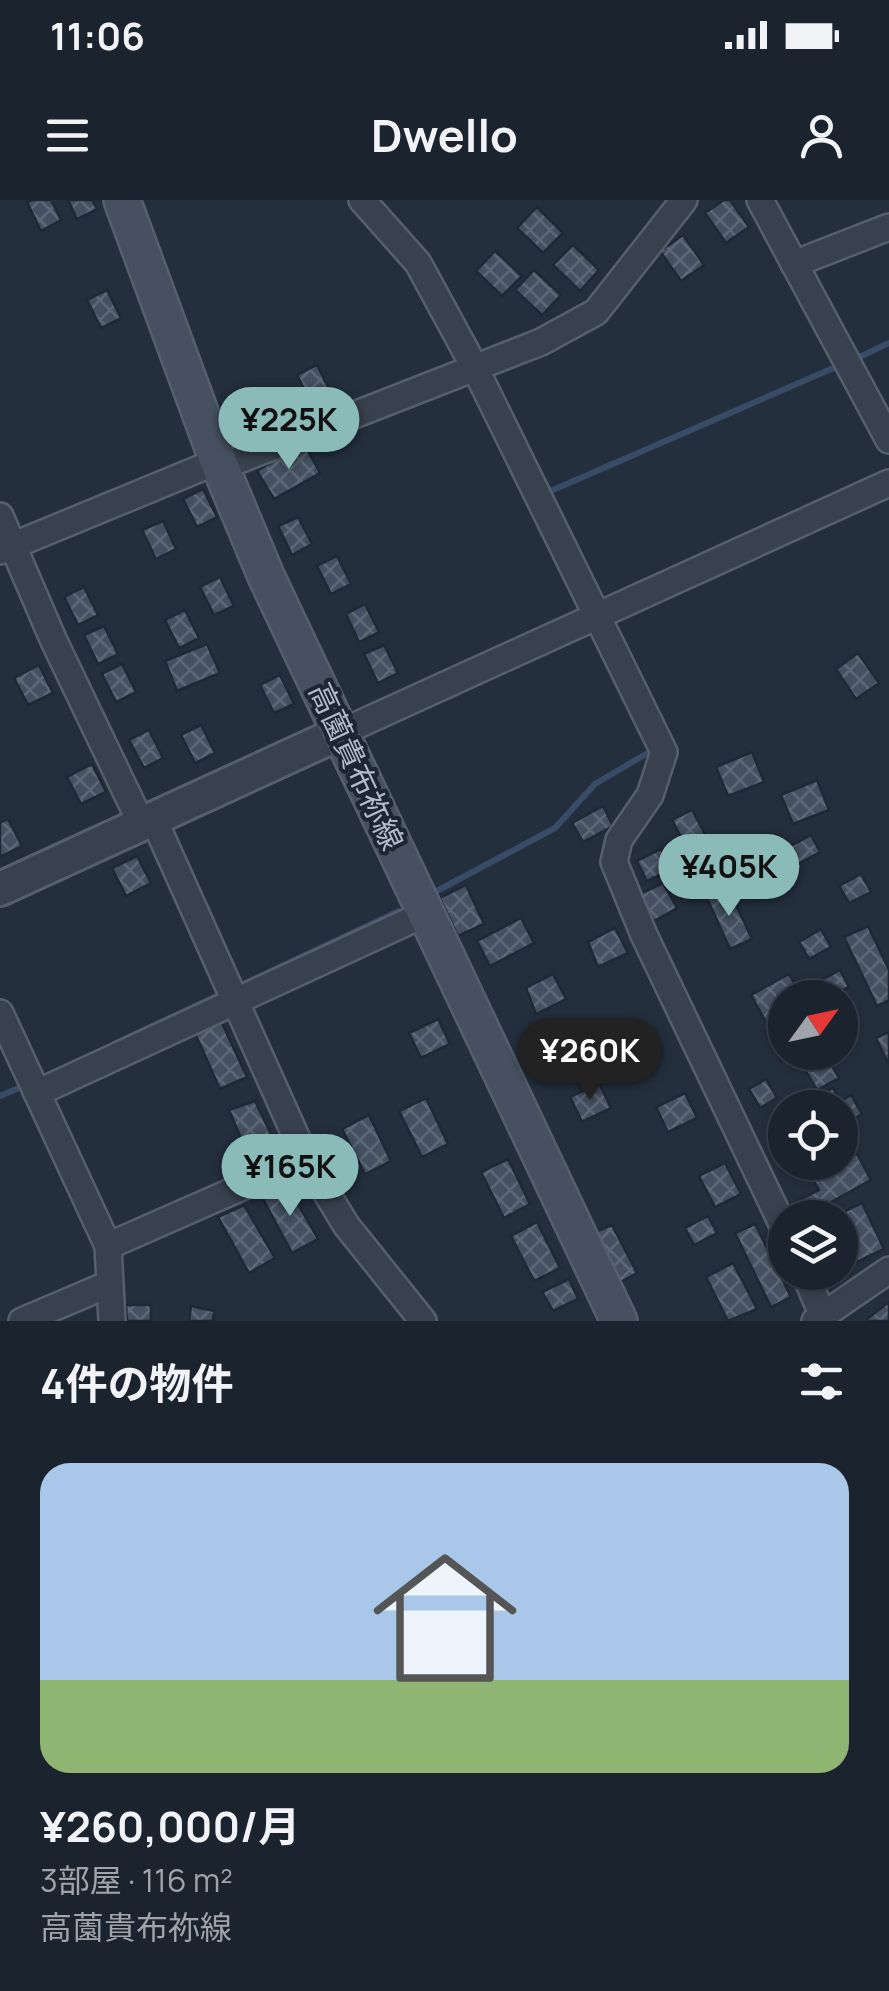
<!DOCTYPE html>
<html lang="ja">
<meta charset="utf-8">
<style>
:root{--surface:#1b232e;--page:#282f3a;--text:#f1f3f6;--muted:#a0a4aa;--line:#39404a;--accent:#8bbbb9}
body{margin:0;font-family:Manrope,"Noto Sans JP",sans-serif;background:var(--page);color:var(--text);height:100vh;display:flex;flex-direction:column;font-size:38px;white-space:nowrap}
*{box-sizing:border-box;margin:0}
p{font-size:32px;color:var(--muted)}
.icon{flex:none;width:55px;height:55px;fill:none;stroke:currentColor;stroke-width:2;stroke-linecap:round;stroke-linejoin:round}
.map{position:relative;height:1121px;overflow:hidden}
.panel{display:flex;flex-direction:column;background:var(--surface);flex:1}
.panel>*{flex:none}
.needle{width:65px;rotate:57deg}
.buttons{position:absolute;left:768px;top:780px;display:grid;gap:20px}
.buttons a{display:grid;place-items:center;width:90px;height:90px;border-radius:50%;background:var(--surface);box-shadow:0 2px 8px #0004,0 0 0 2px var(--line);font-size:50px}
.price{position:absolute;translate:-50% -85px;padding:0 22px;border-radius:35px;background:var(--accent);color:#111;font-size:32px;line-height:65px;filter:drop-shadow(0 2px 5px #0008)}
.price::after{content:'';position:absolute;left:50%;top:60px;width:30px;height:22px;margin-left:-15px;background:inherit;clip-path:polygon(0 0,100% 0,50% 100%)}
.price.active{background:#222;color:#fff}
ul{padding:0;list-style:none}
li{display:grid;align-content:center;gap:20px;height:530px;padding:0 40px}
li span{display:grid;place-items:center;height:310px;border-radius:30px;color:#555}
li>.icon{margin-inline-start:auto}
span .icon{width:180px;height:180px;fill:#fffc;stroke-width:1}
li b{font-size:42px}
h2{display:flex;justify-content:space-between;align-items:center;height:120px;padding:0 40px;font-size:42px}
.status{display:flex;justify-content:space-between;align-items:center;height:70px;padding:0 50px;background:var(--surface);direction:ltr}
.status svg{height:28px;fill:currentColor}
header{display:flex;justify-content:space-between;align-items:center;height:130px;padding:0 40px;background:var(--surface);font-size:45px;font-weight:700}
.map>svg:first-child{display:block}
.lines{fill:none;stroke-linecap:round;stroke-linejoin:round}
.stream{stroke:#394c67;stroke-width:6}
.building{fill:url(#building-cross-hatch);stroke:#1f2835;stroke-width:2.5}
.minor-casing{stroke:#565f6c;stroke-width:30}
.tertiary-casing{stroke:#565f6c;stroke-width:38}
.secondary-casing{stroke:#565f6c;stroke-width:40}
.minor{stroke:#38414e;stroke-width:25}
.tertiary{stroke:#38414e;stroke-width:32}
.secondary{stroke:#465061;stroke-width:35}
.labels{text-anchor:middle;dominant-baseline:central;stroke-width:8;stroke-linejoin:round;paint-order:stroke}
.street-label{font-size:30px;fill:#b4bcc9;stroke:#1d2633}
</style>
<div class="status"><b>11:06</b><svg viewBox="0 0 49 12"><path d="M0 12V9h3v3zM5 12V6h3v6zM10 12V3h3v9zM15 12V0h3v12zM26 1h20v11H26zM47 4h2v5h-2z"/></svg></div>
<header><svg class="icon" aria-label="menu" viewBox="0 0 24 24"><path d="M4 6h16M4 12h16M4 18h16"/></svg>Dwello<svg class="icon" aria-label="person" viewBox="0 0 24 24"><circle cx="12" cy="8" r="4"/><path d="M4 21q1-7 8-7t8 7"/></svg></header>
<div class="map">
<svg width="889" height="1121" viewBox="0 0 889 1121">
<defs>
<pattern id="building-cross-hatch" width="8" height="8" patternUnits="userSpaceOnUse" patternTransform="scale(2.5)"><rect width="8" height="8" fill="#455162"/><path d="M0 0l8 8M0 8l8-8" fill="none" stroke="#5d6877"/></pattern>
</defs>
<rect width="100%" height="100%" fill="#242f3e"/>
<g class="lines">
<g class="stream">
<polyline points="855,159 889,143"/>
<polyline points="546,293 838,166"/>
<polyline points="435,692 555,628 595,584 651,551"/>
<polyline points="237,787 399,711"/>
<polyline points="114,844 225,792"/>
<polyline points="0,896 26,885"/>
</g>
</g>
<g class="building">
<polygon points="32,0 51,0 61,20 41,31 27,2"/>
<polygon points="68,0 92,0 97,9 77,19"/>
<polygon points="724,0 730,0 749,27 726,43 705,13"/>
<polygon points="537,7 563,33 543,53 517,28"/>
<polygon points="683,35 704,65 681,81 660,51"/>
<polygon points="573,45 599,70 580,91 553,65"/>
<polygon points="495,51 522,76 502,96 476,71"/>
<polygon points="534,70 561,95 542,115 515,90"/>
<polygon points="107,90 121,118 101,128 87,100"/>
<polygon points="317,165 331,193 311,203 297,175"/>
<polygon points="304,244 320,273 274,299 257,271"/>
<polygon points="203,289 217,317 197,327 183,299"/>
<polygon points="298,317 312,344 292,355 278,326"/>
<polygon points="163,321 176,349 156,359 142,330"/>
<polygon points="337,356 351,384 331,394 317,366"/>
<polygon points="220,377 234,406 214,415 200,387"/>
<polygon points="84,387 98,415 78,425 64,397"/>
<polygon points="365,404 379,432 359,442 346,414"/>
<polygon points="185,410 199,438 179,448 165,420"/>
<polygon points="104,426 118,454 98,464 84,435"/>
<polygon points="207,444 220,473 177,491 165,461"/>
<polygon points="384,445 398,473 378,483 364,454"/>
<polygon points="858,453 879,483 856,499 836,469"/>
<polygon points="122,464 136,492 116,502 102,474"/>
<polygon points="39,465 53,493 28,505 14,478"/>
<polygon points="280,475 294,504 274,513 260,485"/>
<polygon points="201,525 215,553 195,563 181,535"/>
<polygon points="149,530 163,558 144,568 129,540"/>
<polygon points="752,552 764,582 728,596 716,567"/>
<polygon points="92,564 106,592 81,604 67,577"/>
<polygon points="817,580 829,610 793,624 781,595"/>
<polygon points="603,606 613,626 583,642 572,623"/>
<polygon points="692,610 707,638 687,648 672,620"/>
<polygon points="8,619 22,646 0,657 0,623"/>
<polygon points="811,635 820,652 798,664 789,647"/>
<polygon points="661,649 671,669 647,681 637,661"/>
<polygon points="137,656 151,683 126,696 112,668"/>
<polygon points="861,674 871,692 849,703 839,686"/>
<polygon points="663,683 677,708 654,721 639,695"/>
<polygon points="466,685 484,724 458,736 440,698"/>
<polygon points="728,688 752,739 730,749 707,698"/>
<polygon points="521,718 534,743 490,766 477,741"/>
<polygon points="868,726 889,770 889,800 877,806 844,737"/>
<polygon points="615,728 628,753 598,767 588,742"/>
<polygon points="821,729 831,747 809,759 799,742"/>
<polygon points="840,770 849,787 826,798 818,782"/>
<polygon points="553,774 566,799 536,814 526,788"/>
<polygon points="789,774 800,793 785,798 781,804 785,814 767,824 751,795"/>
<polygon points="438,819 450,844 421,858 409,833"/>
<polygon points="221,821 247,877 220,889 194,831"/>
<polygon points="785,821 785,852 796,852 781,861 765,832"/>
<polygon points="889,832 889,865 876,838"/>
<polygon points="588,836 600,861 572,875 559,850"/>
<polygon points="818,852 824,852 839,878 817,890 801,863"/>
<polygon points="766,879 777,898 760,908 749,889"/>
<polygon points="599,883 611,908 582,922 570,897"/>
<polygon points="833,888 838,897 819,908 802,908 801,905"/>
<polygon points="685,893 697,918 668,932 656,907"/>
<polygon points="851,895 862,914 845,924 840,908 834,905"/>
<polygon points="426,898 448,944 422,957 399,911"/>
<polygon points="255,901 282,957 254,969 229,910"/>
<polygon points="369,915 391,961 365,974 342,929"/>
<polygon points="857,954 871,980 802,1018 791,1018 786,1007 819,990 812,978"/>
<polygon points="508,959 530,1004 504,1018 481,972"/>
<polygon points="725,963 741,994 715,1007 699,976"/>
<polygon points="287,985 318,1039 292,1053 262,997"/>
<polygon points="862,1003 884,1049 840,1070 840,1018 832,1018"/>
<polygon points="244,1005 275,1058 249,1073 218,1017"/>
<polygon points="708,1016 717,1033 694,1045 685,1028"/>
<polygon points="537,1022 560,1068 534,1081 511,1036"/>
<polygon points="755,1024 791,1097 771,1107 735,1033"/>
<polygon points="612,1025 637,1073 621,1082 592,1033"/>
<polygon points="733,1063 757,1109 728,1121 706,1077"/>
<polygon points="569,1079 578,1099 553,1111 542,1092"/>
<polygon points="889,1102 889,1121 868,1121 867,1119"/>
<polygon points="126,1105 151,1105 151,1121 127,1121"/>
<polygon points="191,1106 214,1111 213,1121 189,1121"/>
</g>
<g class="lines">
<g class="minor-casing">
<g id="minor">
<polyline points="362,0 418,63 475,168 664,552 650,595 619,640 614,662 644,735 785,1030"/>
<polyline points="760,0 889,240"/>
<polyline points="794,64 889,27"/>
<polyline points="221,267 541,142 596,112 684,0"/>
<polyline points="0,316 53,439 142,625"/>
<polyline points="0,351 218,261"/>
<polyline points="340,533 889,283"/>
<polyline points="154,620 306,959 346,1025 423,1121"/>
<polyline points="0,813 108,1046 112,1121"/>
<polyline points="37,893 427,713"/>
<polyline points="108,1046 306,959"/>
<polyline points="804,1072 823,1116"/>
<polyline points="22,1121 109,1084"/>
<polyline points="815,1121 889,1070"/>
</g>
</g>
<g class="tertiary-casing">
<polyline id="tertiary" points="0,689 340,533"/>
</g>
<g class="secondary-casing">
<polyline id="secondary" points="122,0 218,261 266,376 619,1121"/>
</g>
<use href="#minor" class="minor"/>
<use href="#tertiary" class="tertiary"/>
<use href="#secondary" class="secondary"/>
</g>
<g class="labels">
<g class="street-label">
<text transform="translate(357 566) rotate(65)">高薗貴布祢線</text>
</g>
</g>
</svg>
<div class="buttons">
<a><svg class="needle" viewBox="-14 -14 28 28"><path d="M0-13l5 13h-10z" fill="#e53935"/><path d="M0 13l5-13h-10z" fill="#a0a4aa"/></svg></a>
<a><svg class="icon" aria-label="locate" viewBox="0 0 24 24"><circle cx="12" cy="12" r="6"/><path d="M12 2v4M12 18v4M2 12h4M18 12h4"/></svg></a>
<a><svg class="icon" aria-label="layers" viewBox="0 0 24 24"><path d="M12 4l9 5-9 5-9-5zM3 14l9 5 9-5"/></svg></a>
</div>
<b class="price" style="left:289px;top:272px">¥225K</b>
<b class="price" style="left:729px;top:719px">¥405K</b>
<b class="price active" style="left:590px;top:903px">¥260K</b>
<b class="price" style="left:290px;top:1019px">¥165K</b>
</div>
<section class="panel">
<h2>4件の物件<svg class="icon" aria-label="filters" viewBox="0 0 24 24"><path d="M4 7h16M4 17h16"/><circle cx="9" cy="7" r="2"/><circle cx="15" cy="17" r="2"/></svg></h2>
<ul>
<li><span style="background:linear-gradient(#a9c7e8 70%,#8fb573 0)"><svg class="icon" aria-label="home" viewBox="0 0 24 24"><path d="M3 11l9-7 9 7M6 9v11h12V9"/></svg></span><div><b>¥260,000/月</b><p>3部屋 · 116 m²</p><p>高薗貴布祢線</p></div></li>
</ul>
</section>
